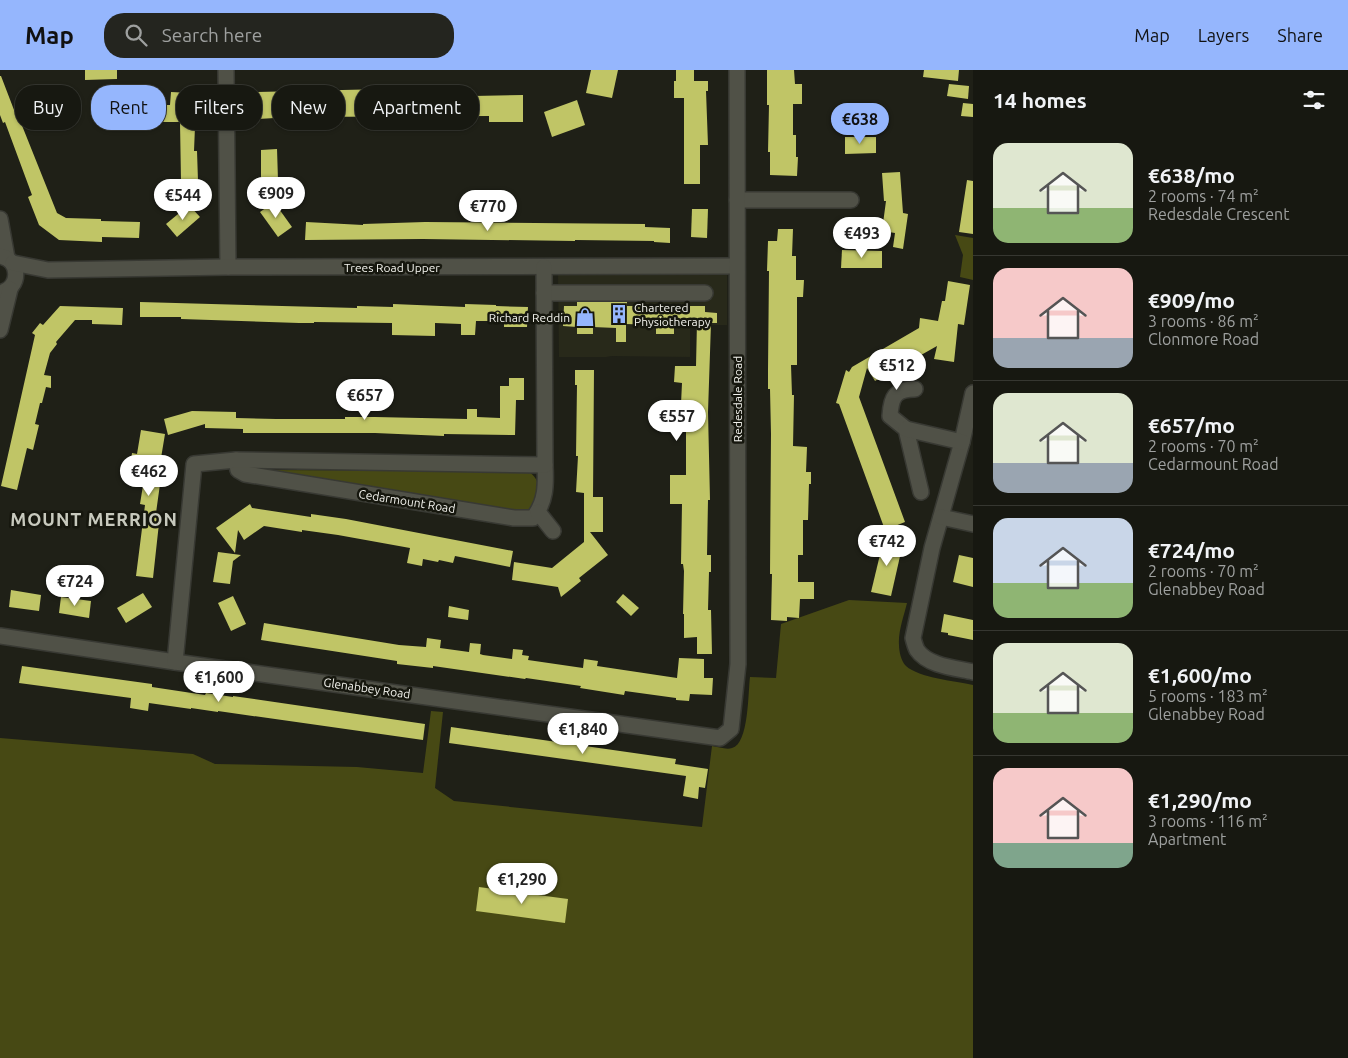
<!DOCTYPE html>
<meta charset="utf-8">
<style>
:root{--surface:#171811;--page:#24251f;--text:#f1f3f6;--muted:#9ea09f;--line:#363731;--accent:#95b6fd}
body{margin:0;font-family:Ubuntu,sans-serif;background:var(--page);color:var(--text);height:100vh;display:flex;flex-direction:column;font-size:19px;white-space:nowrap}
*{box-sizing:border-box;margin:0}
p{font-size:16px;color:var(--muted)}
.icon{flex:none;width:28px;height:28px;fill:none;stroke:currentColor;stroke-width:2;stroke-linecap:round;stroke-linejoin:round}
.map{position:relative;flex:1;overflow:hidden}
.panel{display:flex;flex-direction:column;background:var(--surface);width:375px}
.panel>*{flex:none}
.top-card{position:absolute;left:15px;top:15px;width:475px;height:45px;display:flex;gap:10px}
.price{position:absolute;translate:-50% -42px;padding:0 11px;border-radius:18px;background:#fff;color:#222;font-size:16px;line-height:32px;filter:drop-shadow(0 1px 2px #0008)}
.price::after{content:'';position:absolute;left:50%;top:30px;width:15px;height:11px;margin-left:-8px;background:inherit;clip-path:polygon(0 0,100% 0,50% 100%)}
.price.current{background:var(--accent);color:#111}
ul{padding:0;list-style:none}
li{display:flex;align-items:center;gap:15px;height:125px;padding:0 20px}
li+li{border-top:1px solid var(--line)}
li span{display:grid;place-items:center;flex:none;width:140px;height:100px;border-radius:15px;color:#555}
li>.icon{margin-inline-start:auto}
span .icon{width:60px;height:60px;fill:#fffc;stroke-width:1}
li b{font-size:21px}
h2{display:flex;justify-content:space-between;align-items:center;height:60px;padding:0 20px;font-size:21px}
.tag{padding:0 18px;border-radius:20px;background:var(--surface);box-shadow:0 1px 4px #0004,0 0 0 1px var(--line);font-size:18px;line-height:45px}
.tag.current{background:var(--accent);color:#111}
header{display:flex;align-items:center;gap:30px;box-sizing:border-box;height:70px;padding:0 25px;background:var(--accent);color:#111}
header strong{font-size:24px}
nav{display:flex;gap:28px;margin-inline-start:auto;font-size:18px}
.search{width:350px;height:45px;background:var(--page);display:flex;align-items:center;gap:12px;box-sizing:border-box;padding:0 18px;border-radius:20px;color:var(--muted);font-size:19px}
main{display:flex;flex:1;min-height:0}
.map>svg:first-child{display:block}
.built{fill:#28291a}
.green{fill:#474914}
.building{fill:#c0c566}
.lines{fill:none;stroke-linecap:round;stroke-linejoin:round}
.minor-casing{stroke:#383933;stroke-width:18}
.minor{stroke:#505147;stroke-width:15}
.labels{text-anchor:middle;dominant-baseline:central;stroke-width:5;stroke-linejoin:round;paint-order:stroke}
.street-label{font-size:12px;fill:#f3f3ed;stroke:#16170e}
.poi-label{font-size:12px;fill:#f3f3ed;stroke:#16170e;text-anchor:start}
.district-label{font-size:18px;font-weight:bold;letter-spacing:1px;fill:#c7c9bd;stroke:#16170e}
</style>
<header>
<strong>Map</strong>
<div class="search"><svg class="icon" aria-label="search" viewBox="0 0 24 24"><circle cx="10" cy="10" r="6"/><path d="M15 15l6 6"/></svg>Search here</div>
<nav><a>Map</a><a>Layers</a><a>Share</a></nav>
</header>
<main>
<div class="map">
<svg width="973" height="988" viewBox="0 0 973 988">
<rect width="100%" height="100%" fill="#1f2017"/>
<polygon class="built" points="558,202 727,202 727,255 690,255 690,287 611,286 606,287 559,287"/>
<g class="green">
<polygon points="955,165 973,168 973,210 960,207 963,185"/>
<path d="M257,400L527,401C540,407 543,424 534,436C532,439 527,441 524,443Z"/>
<path d="M849,530L907,533C904,546 898,561 899,575C899,581 901,591 906,596C919,608 956,611 973,615V988H0V668L193,684L215,694L357,697L423,703L431,641L443,642L435,718L454,731L702,757L712,676C718,677 727,680 732,678C749,674 748,622 750,607L776,608L781,554Z"/>
</g>
<g class="building">
<polygon points="85,0 117,0 117,9 85,10"/>
<polygon points="591,0 618,0 612,28 586,23"/>
<polygon points="676,0 694,0 694,11 708,11 708,21 706,21 708,75 700,75 700,114 684,114 684,28 674,28 674,11 676,11"/>
<polygon points="767,0 794,0 795,14 802,14 802,34 793,34 793,65 796,65 796,87 798,87 797,106 770,105 770,82 768,82 769,35 767,35"/>
<polygon points="924,0 959,0 958,11 923,7"/>
<polygon points="0,6 1,6 19,53 21,53 57,143 66,148 101,149 101,151 140,152 139,168 102,167 102,172 59,170 39,155 28,127 32,125 5,52 3,53 0,45"/>
<polygon points="949,14 969,16 968,29 947,26"/>
<polygon points="385,19 385,21 472,20 473,26 523,25 523,52 489,52 489,46 299,47 299,37 275,39 275,48 258,49 257,22"/>
<polygon points="171,22 191,23 191,32 196,32 194,81 197,81 198,111 181,111 180,52 132,52 132,35 170,35"/>
<polygon points="577,30 585,55 552,67 544,42"/>
<polygon points="963,33 973,34 973,47 961,46"/>
<polygon points="845,67 876,67 876,83 845,84"/>
<polygon points="277,79 278,110 261,110 261,80"/>
<polygon points="900,102 903,143 908,144 903,179 893,177 895,163 882,161 886,131 884,131 882,103"/>
<polygon points="967,110 973,111 973,164 959,162"/>
<polygon points="274,132 292,157 278,167 260,142"/>
<polygon points="189,135 200,147 177,167 166,154"/>
<polygon points="692,139 708,139 707,168 691,167"/>
<polygon points="306,152 363,155 363,154 425,152 645,154 645,157 670,158 670,173 654,172 654,171 575,170 575,171 423,169 305,170"/>
<polygon points="778,159 793,159 792,186 796,186 796,210 804,210 803,227 797,227 797,295 791,295 792,325 794,325 793,376 807,377 806,402 811,402 811,414 809,414 808,450 803,450 803,485 798,485 798,512 814,512 814,529 800,529 799,548 787,547 787,551 771,550 772,504 770,504 771,364 770,319 768,319 768,299 769,201 767,201 768,171 777,171"/>
<polygon points="842,180 882,181 882,198 841,198"/>
<polygon points="948,211 970,215 964,255 958,254 954,292 934,289 937,276 875,311 867,298 859,327 905,452 885,460 839,334 836,333 846,300 849,302 852,297 919,258 920,248 938,251 942,231 945,231"/>
<polygon points="140,232 357,238 357,236 393,237 393,234 465,237 465,234 496,235 496,236 528,237 527,257 504,257 504,251 476,251 475,265 461,265 461,254 435,253 435,266 392,265 392,253 314,252 314,253 299,253 181,249 181,247 140,247"/>
<polygon points="577,232 627,232 627,236 705,236 705,242 717,243 717,253 711,253 708,342 710,430 708,430 707,485 711,485 711,502 709,502 708,540 711,540 712,584 697,584 697,567 684,568 684,544 683,544 684,501 683,494 681,494 682,434 670,434 670,405 686,405 686,334 681,334 682,313 674,312 675,296 696,296 697,252 674,252 674,264 656,264 656,255 626,254 626,272 616,272 616,258 593,257 593,264 577,264 577,257 563,256 564,236 577,236"/>
<polygon points="60,236 123,238 122,255 92,254 92,250 75,250 56,272 57,274 50,283 44,305 51,306 51,318 46,317 42,333 40,333 35,354 39,355 33,380 27,378 17,420 1,416 35,265 32,263 40,253 43,255"/>
<polygon points="575,300 594,300 593,427 603,427 603,462 590,462 608,485 579,508 581,511 561,527 558,517 512,510 514,492 552,498 584,472 584,423 576,422 578,386 576,386 577,315 575,315"/>
<polygon points="509,308 524,308 524,330 516,330 515,365 444,364 444,366 375,363 243,363 243,359 205,358 205,354 168,365 164,349 192,341 236,342 236,348 276,349 345,349 345,347 375,347 467,349 467,339 477,339 477,347 500,348 500,316 509,316"/>
<polygon points="141,360 165,364 158,406 161,407 156,443 160,444 153,508 136,506 145,435 140,434 145,403 130,401 132,383 137,384"/>
<polygon points="250,434 252,438 311,447 311,444 346,449 513,481 510,497 455,486 453,493 439,490 438,492 423,489 422,496 407,493 410,478 338,465 302,460 302,462 264,456 244,470 238,460 235,483 216,458"/>
<polygon points="884,468 903,473 891,526 871,522"/>
<polygon points="218,482 241,485 233,491 230,514 213,512"/>
<polygon points="959,485 973,488 973,517 953,512"/>
<polygon points="11,520 41,525 39,541 9,537"/>
<polygon points="143,523 152,537 126,553 117,538"/>
<polygon points="623,524 639,538 631,546 616,532"/>
<polygon points="233,526 246,554 231,561 218,533"/>
<polygon points="61,527 91,531 89,548 59,543"/>
<polygon points="449,536 469,540 468,550 448,547"/>
<polygon points="944,544 973,550 973,570 948,565 948,563 941,562"/>
<polygon points="264,553 399,575 426,577 427,568 441,570 440,578 469,582 470,573 481,574 480,584 483,585 512,589 513,579 523,580 522,585 529,586 528,590 583,598 584,589 598,591 597,596 677,608 679,588 704,589 704,608 713,608 712,625 690,624 689,631 676,630 676,628 625,621 624,625 580,618 581,616 526,608 525,609 433,596 433,598 397,594 397,591 261,570"/>
<polygon points="22,596 152,614 152,617 205,625 206,623 233,627 233,626 425,654 423,670 218,641 218,642 191,638 191,639 149,633 148,641 130,638 131,628 19,613"/>
<polygon points="451,657 676,689 675,694 708,699 705,718 699,717 698,729 683,726 686,706 449,673"/>
<polygon points="479,817 568,829 565,853 476,841"/>
</g>
<g class="lines">
<g class="minor-casing">
<g id="minor">
<polyline points="226,0 228,197"/>
<polyline points="737,130 851,130"/>
<polyline points="0,149 7,188"/>
<path d="M0,186C21,190 21,218 0,223"/>
<polyline points="13,193 48,200 228,197 736,196"/>
<polyline points="544,223 705,223"/>
<polyline points="0,260 10,219"/>
<path d="M915,319C895,319 891,327 890,346L906,359L921,422"/>
<path d="M973,323L962,372L932,478L913,568C914,572 915,576 917,580C928,596 955,598 973,602"/>
<polyline points="906,359 962,372"/>
<path d="M236,390L238,400L245,404L514,448H533C546,432 546,415 545,395"/>
<polyline points="538,442 553,461"/>
<polyline points="941,447 973,454"/>
<polyline points="0,566 175,592 720,668 731,659 738,594 737,0"/>
<polyline points="175,592 194,394 236,390 545,395 544,197"/>
</g>
</g>
<use href="#minor" class="minor"/>
</g>
<defs>
<g id="building-bare" transform="scale(1.5)"><path d="M-4-6H4V6H1V3H-1V6H-4ZM-2.5-4.3h1.7v1.8h-1.7ZM.8-4.3h1.7v1.8H.8ZM-2.5-1h1.7V.8h-1.7ZM.8-1h1.7V.8H.8Z" fill="#95b6fd" stroke="#16170e" stroke-width="2.5" paint-order="stroke"/></g>
<g id="shop-bare" transform="scale(1.5)"><path d="M-5-2.5h2.3a2.7 3.5 0 0 1 5.4 0H5L5.5 6h-11ZM-1.5-2.5h3a1.5 2.3 0 0 0-3 0Z" fill="#95b6fd" stroke="#16170e" stroke-width="2.5" paint-order="stroke"/></g>
</defs>
<g fill-rule="evenodd">
<use href="#building-bare" x="619" y="244"/>
<use href="#shop-bare" x="585" y="247"/>
</g>
<g class="labels">
<g class="street-label">
<text x="392" y="197">Trees Road Upper</text>
<text transform="translate(737 329) rotate(-90)">Redesdale Road</text>
<text transform="translate(407 431) rotate(9)">Cedarmount Road</text>
<text transform="translate(367 618) rotate(8)">Glenabbey Road</text>
</g>
<g class="poi-label">
<text x="634" y="237">Chartered<tspan x="634" dy="14">Physiotherapy</tspan></text>
<text x="570" y="247" text-anchor="end">Richard Reddin</text>
</g>
<g class="district-label">
<text x="94" y="449">MOUNT MERRION</text>
</g>
</g>
</svg>
<b class="price current" style="left:860px;top:75px">€638</b>
<b class="price" style="left:276px;top:149px">€909</b>
<b class="price" style="left:183px;top:151px">€544</b>
<b class="price" style="left:488px;top:162px">€770</b>
<b class="price" style="left:862px;top:189px">€493</b>
<b class="price" style="left:897px;top:321px">€512</b>
<b class="price" style="left:365px;top:351px">€657</b>
<b class="price" style="left:677px;top:372px">€557</b>
<b class="price" style="left:149px;top:427px">€462</b>
<b class="price" style="left:887px;top:497px">€742</b>
<b class="price" style="left:75px;top:537px">€724</b>
<b class="price" style="left:219px;top:633px">€1,600</b>
<b class="price" style="left:583px;top:685px">€1,840</b>
<b class="price" style="left:522px;top:835px">€1,290</b>
<div class="top-card">
<a class="tag">Buy</a>
<a class="tag current">Rent</a>
<a class="tag">Filters</a>
<a class="tag">New</a>
<a class="tag">Apartment</a>
</div>
</div>
<section class="panel">
<h2>14 homes<svg class="icon" aria-label="filters" viewBox="0 0 24 24"><path d="M4 7h16M4 17h16"/><circle cx="9" cy="7" r="2"/><circle cx="15" cy="17" r="2"/></svg></h2>
<ul>
<li><span style="background:linear-gradient(#dfe7d0 65%,#8fb573 0)"><svg class="icon" aria-label="home" viewBox="0 0 24 24"><path d="M3 11l9-7 9 7M6 9v11h12V9"/></svg></span><div><b>€638/mo</b><p>2 rooms · 74 m²</p><p>Redesdale Crescent</p></div></li>
<li><span style="background:linear-gradient(#f6c9c9 70%,#9aa5b1 0)"><svg class="icon" aria-label="home" viewBox="0 0 24 24"><path d="M3 11l9-7 9 7M6 9v11h12V9"/></svg></span><div><b>€909/mo</b><p>3 rooms · 86 m²</p><p>Clonmore Road</p></div></li>
<li><span style="background:linear-gradient(#dfe7d0 70%,#9aa5b1 0)"><svg class="icon" aria-label="home" viewBox="0 0 24 24"><path d="M3 11l9-7 9 7M6 9v11h12V9"/></svg></span><div><b>€657/mo</b><p>2 rooms · 70 m²</p><p>Cedarmount Road</p></div></li>
<li><span style="background:linear-gradient(#c9d6e8 65%,#8fb573 0)"><svg class="icon" aria-label="home" viewBox="0 0 24 24"><path d="M3 11l9-7 9 7M6 9v11h12V9"/></svg></span><div><b>€724/mo</b><p>2 rooms · 70 m²</p><p>Glenabbey Road</p></div></li>
<li><span style="background:linear-gradient(#dfe7d0 70%,#8fb573 0)"><svg class="icon" aria-label="home" viewBox="0 0 24 24"><path d="M3 11l9-7 9 7M6 9v11h12V9"/></svg></span><div><b>€1,600/mo</b><p>5 rooms · 183 m²</p><p>Glenabbey Road</p></div></li>
<li><span style="background:linear-gradient(#f6c9c9 75%,#7fa58c 0)"><svg class="icon" aria-label="home" viewBox="0 0 24 24"><path d="M3 11l9-7 9 7M6 9v11h12V9"/></svg></span><div><b>€1,290/mo</b><p>3 rooms · 116 m²</p><p>Apartment</p></div></li>
</ul>
</section>
</main>
